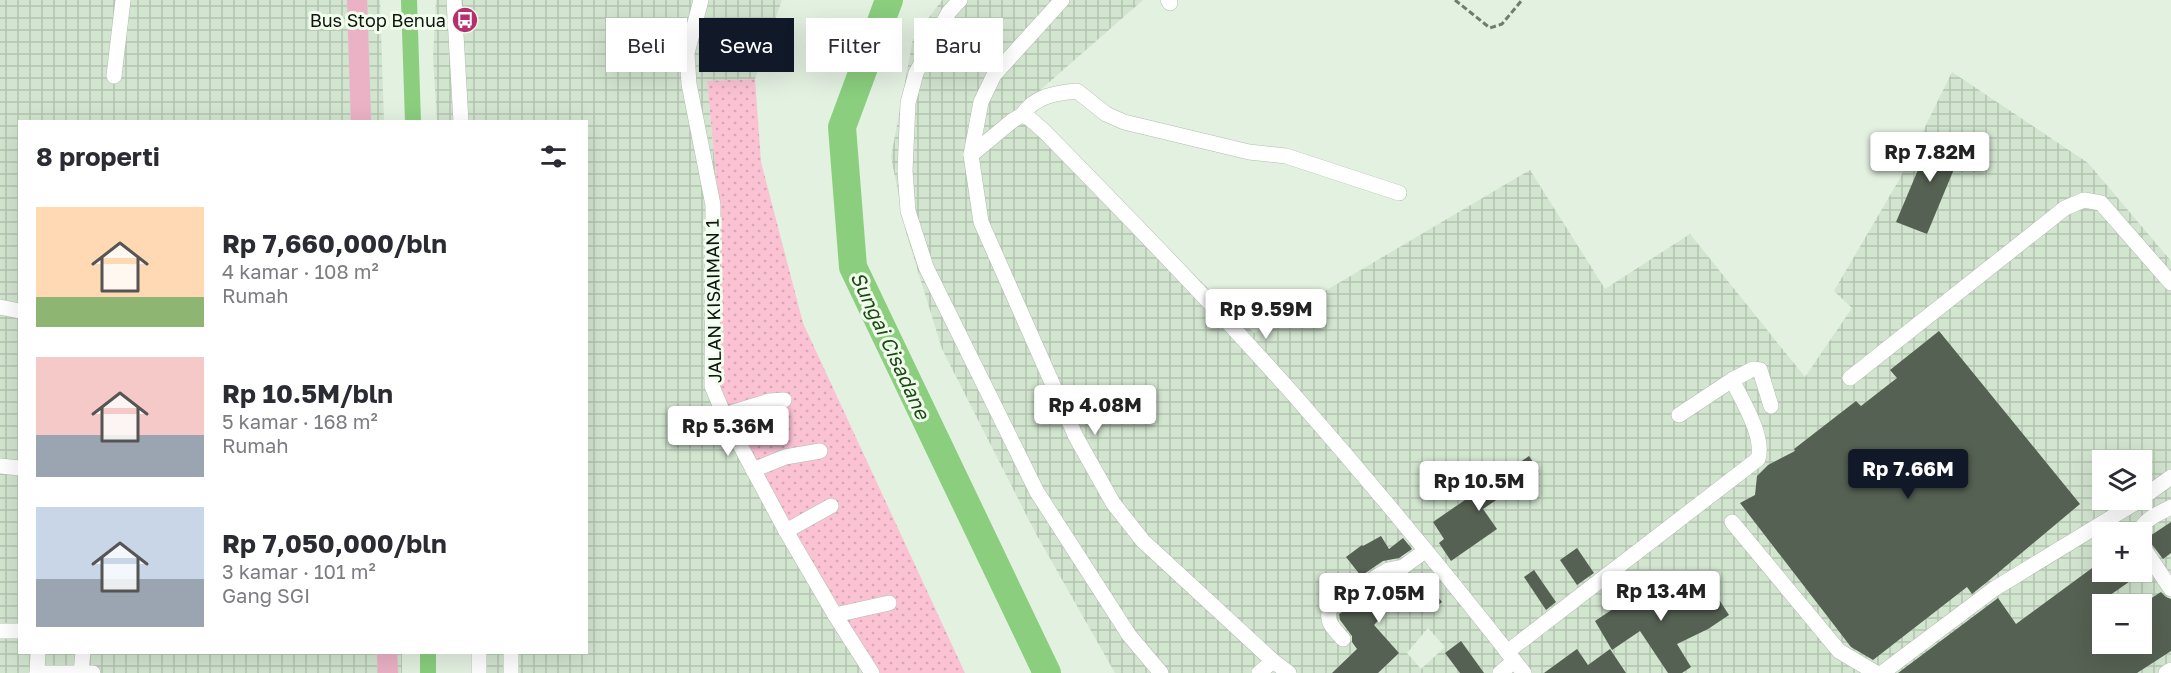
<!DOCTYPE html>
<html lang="id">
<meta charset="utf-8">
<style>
:root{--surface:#fff;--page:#f7f7f7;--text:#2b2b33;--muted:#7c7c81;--accent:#111827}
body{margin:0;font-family:"Golos Text",sans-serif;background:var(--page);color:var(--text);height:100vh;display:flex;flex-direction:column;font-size:22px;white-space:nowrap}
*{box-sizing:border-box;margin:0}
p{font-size:20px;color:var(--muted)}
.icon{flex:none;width:33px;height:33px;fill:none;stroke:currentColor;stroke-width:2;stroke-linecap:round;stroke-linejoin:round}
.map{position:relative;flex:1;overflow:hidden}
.side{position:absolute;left:18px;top:120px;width:570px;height:534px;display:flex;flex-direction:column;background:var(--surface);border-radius:0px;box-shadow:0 6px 24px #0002}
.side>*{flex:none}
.banner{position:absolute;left:606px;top:18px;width:570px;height:54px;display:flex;gap:12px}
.controls{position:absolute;left:2092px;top:450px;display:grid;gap:12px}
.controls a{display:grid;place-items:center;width:60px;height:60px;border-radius:0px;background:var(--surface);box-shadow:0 6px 24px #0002;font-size:30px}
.price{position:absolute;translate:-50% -51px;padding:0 14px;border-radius:6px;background:#fff;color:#222;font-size:20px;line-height:39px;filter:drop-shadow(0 2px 3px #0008)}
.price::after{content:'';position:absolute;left:50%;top:36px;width:18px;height:14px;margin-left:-9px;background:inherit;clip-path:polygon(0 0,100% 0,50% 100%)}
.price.on{background:var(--accent);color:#fff}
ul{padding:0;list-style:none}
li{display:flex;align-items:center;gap:18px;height:150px;padding:0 18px}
li span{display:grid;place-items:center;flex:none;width:168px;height:120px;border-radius:0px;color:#555}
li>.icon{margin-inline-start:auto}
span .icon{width:72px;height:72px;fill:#fffc;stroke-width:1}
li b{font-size:26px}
h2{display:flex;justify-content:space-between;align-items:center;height:72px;padding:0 18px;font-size:26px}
.tag{padding:0 21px;border-radius:0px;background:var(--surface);box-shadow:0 6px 24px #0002;font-size:21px;line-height:54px}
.tag.on{background:var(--accent);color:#fff}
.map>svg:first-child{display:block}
.industrial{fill:url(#industrial-grid);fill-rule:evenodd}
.grass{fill:url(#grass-dots)}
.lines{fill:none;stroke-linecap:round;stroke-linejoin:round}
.canal{stroke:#8ace7e;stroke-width:16}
.river{stroke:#8ace7e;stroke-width:28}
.building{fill:#556153}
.minor-casing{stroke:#b1beae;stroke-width:16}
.major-casing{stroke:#d4d5d4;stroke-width:21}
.path{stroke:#727b70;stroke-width:3;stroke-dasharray:6 3;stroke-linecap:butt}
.minor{stroke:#fff;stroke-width:15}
.major{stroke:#ebb1c5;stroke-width:20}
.labels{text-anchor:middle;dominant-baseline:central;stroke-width:6;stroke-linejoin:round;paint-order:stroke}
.poi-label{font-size:18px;fill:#10150f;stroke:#f1feee;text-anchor:end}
.street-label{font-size:18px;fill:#10150f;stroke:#f1feee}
.water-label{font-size:20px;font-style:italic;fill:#1d4a15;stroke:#f1feee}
</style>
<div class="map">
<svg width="2171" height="673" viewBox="0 0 2171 673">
<defs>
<pattern id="industrial-grid" width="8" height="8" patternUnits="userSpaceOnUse" patternTransform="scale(1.5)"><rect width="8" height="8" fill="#d2e5cf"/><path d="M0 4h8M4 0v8" fill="none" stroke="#b3c4b1"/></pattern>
<pattern id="grass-dots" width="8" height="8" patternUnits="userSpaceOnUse" patternTransform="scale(1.5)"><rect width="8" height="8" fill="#fbc2d4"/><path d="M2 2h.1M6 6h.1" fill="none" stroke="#d6a6b5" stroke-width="1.8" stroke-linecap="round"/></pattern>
</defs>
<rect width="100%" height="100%" fill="#e3f1e1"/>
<g class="industrial">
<polygon points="0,0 380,0 384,121 20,122 20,652 402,653 402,673 0,673"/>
<polygon points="436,0 782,0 755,79 707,81 719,205 711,406 834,629 864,673 474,673 472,653 586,652 586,122 437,121 433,57"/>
<path d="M942,0H1143L1022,106L1254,333L1530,170L1605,289L1690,234L1805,377L1852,308L1834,291L1899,180L1952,72L2088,163L2171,261V673H1115L1035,532L942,349L907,236L891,157L913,39ZM2103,460H2142V500H2103ZM2103,532H2142V572H2103ZM2103,604H2142V644H2103ZM1428,628L1445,647L1421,669L1407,653Z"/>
</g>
<polygon class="grass" points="755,79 761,162 803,323 965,673 864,673 834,629 711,406 719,205 707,81"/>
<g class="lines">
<g class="canal">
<polyline points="409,0 413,122"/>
<polyline points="428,652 428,673"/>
</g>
<polyline class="river" points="889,0 842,127 853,267 1047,673"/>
</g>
<g class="building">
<polygon points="1934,132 1964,145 1927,234 1896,222"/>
<polygon points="1939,331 2080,504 1987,582 1972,594 1967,587 1873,660 1851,647 1740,503 1755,495 1757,476 1768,465 1795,451 1794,449 1856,401 1861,406 1897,378 1890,370"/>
<polygon points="1529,456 1539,471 1483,509 1497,529 1451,561 1439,543 1444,539 1433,522"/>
<polygon points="2171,522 2171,553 2163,559 2147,538"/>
<polygon points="1381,536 1389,549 1403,538 1412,549 1399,558 1383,561 1361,576 1346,557 1362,545 1363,546"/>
<polygon points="1577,548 1594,573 1577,585 1560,560"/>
<polygon points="2103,560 2103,572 2142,572 2142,563 2146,570 2096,605 2103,615 2103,644 2142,644 2142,604 2161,592 2166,597 2171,599 2171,651 2137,673 1898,673 1998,598 2016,624"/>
<polygon points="1534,570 1556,602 1546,610 1524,577"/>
<polygon points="1409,575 1421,588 1427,583 1442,602 1430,612 1415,594 1396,610 1392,606 1374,625 1399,653 1378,673 1332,673 1357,649 1352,642 1352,636 1340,620 1339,614 1392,579"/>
<polygon points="1642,581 1654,597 1666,588 1680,607 1710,586 1729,615 1708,629 1677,644 1691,667 1682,673 1668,673 1640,631 1612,650 1595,621 1613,609 1608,602 1623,591 1625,594"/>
<polygon points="1461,641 1484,673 1460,673 1445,653"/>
<polygon points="1577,649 1588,665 1610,649 1626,673 1544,673"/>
</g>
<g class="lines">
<g class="minor-casing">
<g id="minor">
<polyline points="454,0 461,122"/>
<polyline points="701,0 687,53 689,84 713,205 712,386 724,415 786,531 835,615 872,673"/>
<polyline points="960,0 949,12 916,73 908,103 905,171 908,211 926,267 1037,492 1129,635 1161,673"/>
<polyline points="1062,0 994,75 981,102 971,155 981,222 1076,437 1113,503 1143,541 1273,661 1289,673"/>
<polyline points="1168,0 1170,3"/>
<polyline points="114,76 123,0"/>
<path d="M1022,115C1035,96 1055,93 1077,91L1106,114L1124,122L1249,152L1286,156L1399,193"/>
<path d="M971,155L1012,121L1022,115L1029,118L1045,132C1132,221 1219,310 1301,403C1378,491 1452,581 1524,673"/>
<polyline points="0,307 20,311"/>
<polyline points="1850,378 2065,208 2084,200 2101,203 2171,283"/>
<polyline points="1732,380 1753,369 1760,370 1771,406"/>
<polyline points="724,415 769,401 784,400"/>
<polyline points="0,466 20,468"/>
<polyline points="753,470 785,457 820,451"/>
<polyline points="2142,498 2171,477"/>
<polyline points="1732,522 1839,651 1876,673"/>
<polyline points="786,531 831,506"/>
<path d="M2140,532C2143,519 2160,513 2171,507"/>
<polyline points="2142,546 2171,589"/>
<polyline points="835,615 889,603"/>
<polyline points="0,631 20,631"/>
<path d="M1343,639C1334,629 1325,622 1330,608L1378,576L1388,570L1403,567L1425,551"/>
<polyline points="479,652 479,673"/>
<polyline points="511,652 511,673"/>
<path d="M1507,652L1758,459C1765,437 1742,400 1732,380L1679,415"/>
<polyline points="37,673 93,673"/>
<polyline points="37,673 38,652"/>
<polyline points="81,673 83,652"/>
<polyline points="1259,673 1273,661"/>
<polyline points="1500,673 1514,661"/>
<polyline points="1882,673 1994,589 2140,500"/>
<polyline points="2166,673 2171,670"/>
</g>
</g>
<g class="major-casing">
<g id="major">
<polyline points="357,0 361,122"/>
<polyline points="387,652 388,673"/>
</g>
</g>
<polyline class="path" points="1455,0 1490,28 1502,24 1522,0"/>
<use href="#minor" class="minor"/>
<use href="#major" class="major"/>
</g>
<defs>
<g id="bus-disc" transform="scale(1.35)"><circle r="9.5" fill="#b82f6d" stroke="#f1feee"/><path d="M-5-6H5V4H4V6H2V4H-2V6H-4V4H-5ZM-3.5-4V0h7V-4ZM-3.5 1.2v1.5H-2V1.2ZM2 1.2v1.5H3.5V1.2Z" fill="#fff"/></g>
</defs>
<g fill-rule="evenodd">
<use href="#bus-disc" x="465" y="20"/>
</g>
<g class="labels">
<g class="poi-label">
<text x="446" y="20">Bus Stop Benua</text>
</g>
<g class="street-label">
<text transform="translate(713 301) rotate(-91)">JALAN KISAIMAN 1</text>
</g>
<g class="water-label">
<text transform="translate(891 345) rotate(65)">Sungai Cisadane</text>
</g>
</g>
</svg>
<div class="controls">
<a><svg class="icon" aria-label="layers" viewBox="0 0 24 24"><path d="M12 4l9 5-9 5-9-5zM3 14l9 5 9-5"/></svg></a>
<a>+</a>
<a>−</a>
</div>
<b class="price" style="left:1930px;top:183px">Rp 7.82M</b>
<b class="price" style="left:1266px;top:340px">Rp 9.59M</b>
<b class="price" style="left:1095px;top:436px">Rp 4.08M</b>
<b class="price" style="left:728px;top:457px">Rp 5.36M</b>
<b class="price on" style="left:1908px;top:500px">Rp 7.66M</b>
<b class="price" style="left:1479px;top:512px">Rp 10.5M</b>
<b class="price" style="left:1661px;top:622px">Rp 13.4M</b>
<b class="price" style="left:1379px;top:624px">Rp 7.05M</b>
<div class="banner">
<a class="tag">Beli</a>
<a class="tag on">Sewa</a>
<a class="tag">Filter</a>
<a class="tag">Baru</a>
</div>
<section class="side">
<h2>8 properti<svg class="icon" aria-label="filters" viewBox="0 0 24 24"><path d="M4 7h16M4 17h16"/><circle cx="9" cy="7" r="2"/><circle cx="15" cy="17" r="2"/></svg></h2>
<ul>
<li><span style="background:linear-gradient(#ffd9b3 75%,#8fb573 0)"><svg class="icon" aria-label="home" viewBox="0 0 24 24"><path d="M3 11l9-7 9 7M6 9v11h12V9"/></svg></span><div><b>Rp 7,660,000/bln</b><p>4 kamar · 108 m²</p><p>Rumah</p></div></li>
<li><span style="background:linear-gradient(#f6c9c9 65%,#9aa5b1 0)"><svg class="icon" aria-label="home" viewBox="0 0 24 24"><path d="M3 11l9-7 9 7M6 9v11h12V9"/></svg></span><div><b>Rp 10.5M/bln</b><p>5 kamar · 168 m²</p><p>Rumah</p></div></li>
<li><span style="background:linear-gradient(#c9d6e8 60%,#9aa5b1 0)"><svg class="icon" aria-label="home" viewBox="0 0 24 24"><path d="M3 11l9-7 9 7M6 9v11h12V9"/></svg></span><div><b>Rp 7,050,000/bln</b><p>3 kamar · 101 m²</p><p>Gang SGI</p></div></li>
</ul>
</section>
</div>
